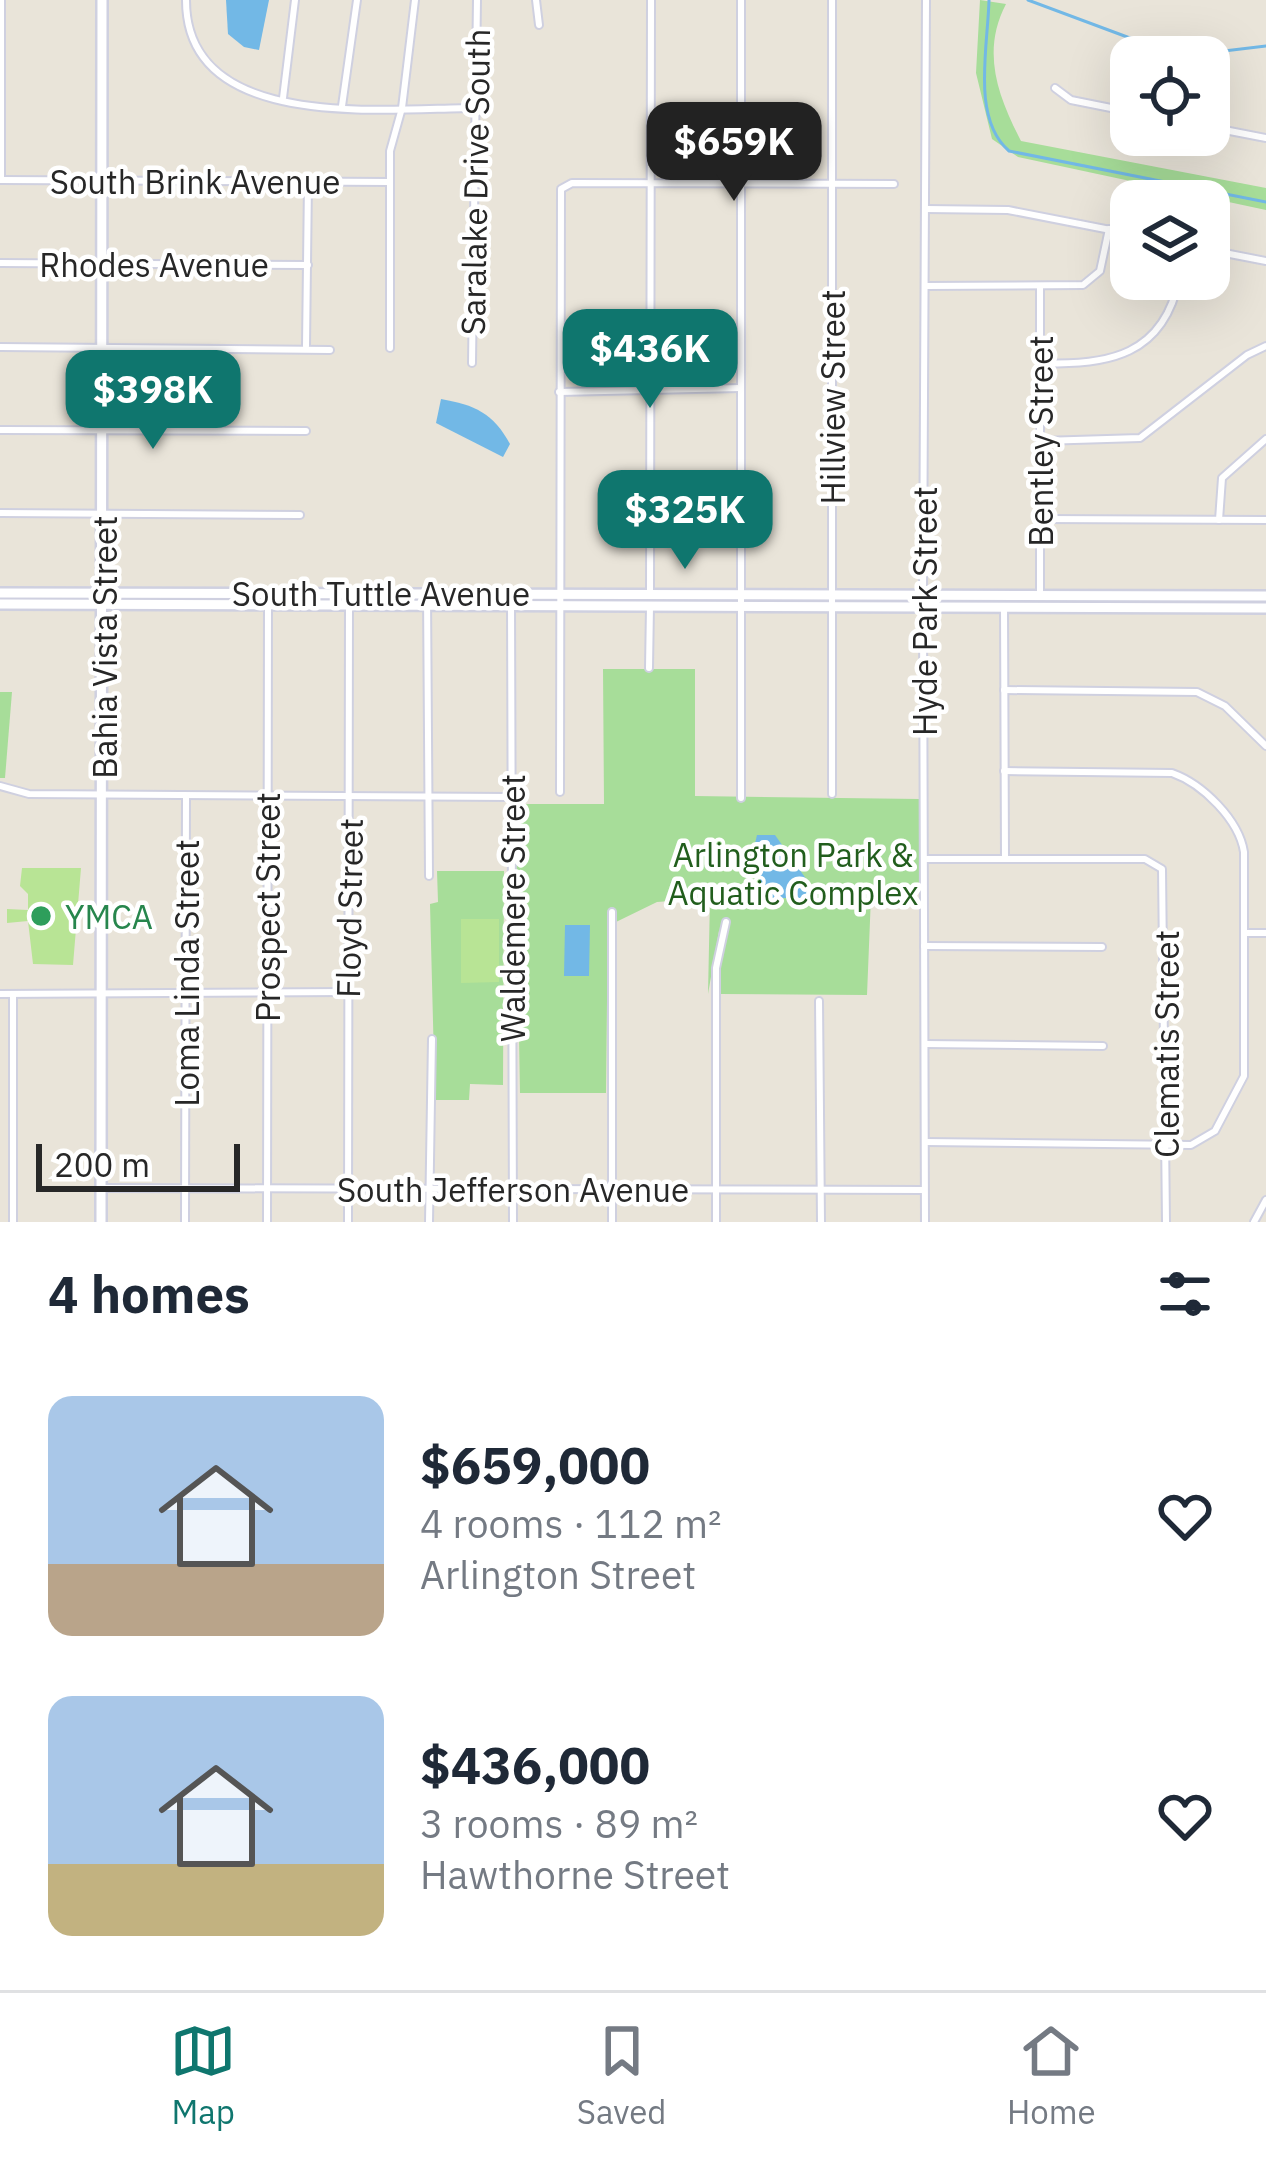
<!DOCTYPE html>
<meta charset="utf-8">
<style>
:root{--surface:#fff;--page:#f2f2f3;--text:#1f2937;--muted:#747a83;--line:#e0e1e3;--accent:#0f766e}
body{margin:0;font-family:"IBM Plex Sans",sans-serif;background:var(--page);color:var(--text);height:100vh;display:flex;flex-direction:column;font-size:45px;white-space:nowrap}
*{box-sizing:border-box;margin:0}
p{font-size:39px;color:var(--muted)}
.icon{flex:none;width:66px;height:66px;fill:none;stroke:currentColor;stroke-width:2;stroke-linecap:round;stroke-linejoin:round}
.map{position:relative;height:1222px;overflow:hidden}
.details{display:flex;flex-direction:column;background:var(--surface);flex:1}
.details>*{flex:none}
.controls{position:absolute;left:1110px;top:36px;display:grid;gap:24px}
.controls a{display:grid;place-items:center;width:120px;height:120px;border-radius:24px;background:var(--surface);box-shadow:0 12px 48px #0002;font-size:60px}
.scale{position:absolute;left:36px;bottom:30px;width:204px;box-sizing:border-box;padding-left:12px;border:6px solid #272727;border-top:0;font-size:33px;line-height:42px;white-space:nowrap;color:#272727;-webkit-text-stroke:9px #fff;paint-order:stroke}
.price{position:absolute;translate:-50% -102px;padding:0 27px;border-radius:24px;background:var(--accent);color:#fff;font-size:39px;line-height:78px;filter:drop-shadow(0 3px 6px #0008)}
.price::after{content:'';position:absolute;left:50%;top:72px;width:36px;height:27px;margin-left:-18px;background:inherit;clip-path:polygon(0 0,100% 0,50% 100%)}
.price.on{background:#222;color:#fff}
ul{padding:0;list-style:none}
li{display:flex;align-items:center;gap:36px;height:300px;padding:0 48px}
li span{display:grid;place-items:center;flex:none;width:336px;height:240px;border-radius:24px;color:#555}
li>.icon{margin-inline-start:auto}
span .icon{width:144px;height:144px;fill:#fffc;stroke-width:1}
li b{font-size:51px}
h2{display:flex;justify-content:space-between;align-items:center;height:144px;padding:0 48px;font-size:51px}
.menu{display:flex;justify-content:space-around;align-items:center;height:168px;border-top:3px solid var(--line);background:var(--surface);font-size:33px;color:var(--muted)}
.menu a{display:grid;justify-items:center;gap:6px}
.menu .on{color:var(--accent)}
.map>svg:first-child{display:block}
.green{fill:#a7dd99}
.pitch{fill:#b8e495}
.water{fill:#72b8e6}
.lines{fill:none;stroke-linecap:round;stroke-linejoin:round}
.stream{stroke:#72b8e6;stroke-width:3}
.street-casing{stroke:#cfd0e0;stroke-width:10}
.secondary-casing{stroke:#cfd0e0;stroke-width:14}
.street{stroke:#fff;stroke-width:6}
.secondary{stroke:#fff;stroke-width:9}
.leisure-dot{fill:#2e9e5b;stroke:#fff;stroke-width:4.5}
.labels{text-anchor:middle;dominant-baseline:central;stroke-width:9;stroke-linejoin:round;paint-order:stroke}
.street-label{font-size:33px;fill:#272727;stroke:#fff}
.park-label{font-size:33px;fill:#225e1d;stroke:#fff}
.leisure-label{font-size:33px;fill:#27864d;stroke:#fff;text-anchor:start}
</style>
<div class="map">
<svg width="1266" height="1222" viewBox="0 0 1266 1222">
<rect width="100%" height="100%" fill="#e9e4d9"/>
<g class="green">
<path d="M980,0L1006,4C981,52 998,96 1021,141L1266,188V210L1018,157L992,139L976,73Z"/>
<polygon points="603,669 695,669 695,796 919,799 920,889 915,896 871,896 867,995 720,994 719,931 708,994 710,898 657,902 616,922 616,909 608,909 606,1093 520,1093 515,804 604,804"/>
<polygon points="0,692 12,692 5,778 0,778"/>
<polygon points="437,871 504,871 503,1085 470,1084 469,1100 435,1100 430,904 438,902"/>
</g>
<g class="pitch">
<polygon points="22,868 81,868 73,965 33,964 28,921 7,923 7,909 28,910 28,894 20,886"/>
<polygon points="461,919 499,919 499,982 461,983"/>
</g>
<g class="water">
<polygon points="226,0 269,0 259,50 244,47 228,34"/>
<path d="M441,399C475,405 493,413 510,444L503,457L436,423Z"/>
<polygon points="757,835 775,835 814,890 809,898 766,898 752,856"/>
<polygon points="565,925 590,925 589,976 564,976"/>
</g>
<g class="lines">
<g class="stream">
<path d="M989,0C988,47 971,118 1009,151L1266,202"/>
<polyline points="1028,0 1146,44 1199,54 1266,46"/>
</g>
<g class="street-casing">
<g id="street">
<polyline points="1,0 1,180"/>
<path d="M186,0C186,133 384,108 477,108"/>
<polyline points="536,0 539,25"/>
<polyline points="741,0 741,798"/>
<polyline points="1055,88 1071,100 1131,112"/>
<polyline points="283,98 295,0"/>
<polyline points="342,106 357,0"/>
<polyline points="1209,127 1266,138"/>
<polyline points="0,180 390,182"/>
<polyline points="926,209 1008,210 1131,234"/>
<polyline points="1209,250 1266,261"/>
<polyline points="0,263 308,265"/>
<polyline points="925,286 1083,285 1100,271 1109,229"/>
<polyline points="306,346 308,182"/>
<polyline points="0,347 330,350"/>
<polyline points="390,348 390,151 402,108 415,0"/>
<polyline points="472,363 477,0"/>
<path d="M1041,363C1108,366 1164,355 1179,279"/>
<polyline points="559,392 741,388"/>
<polyline points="0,430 306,431"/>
<polyline points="1041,441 1140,438 1247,355 1266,346"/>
<polyline points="0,513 300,515"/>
<polyline points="1042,519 1266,520"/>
<polyline points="1219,520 1222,478 1266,439"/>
<polyline points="650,593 651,0"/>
<polyline points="427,594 429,876"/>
<polyline points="923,594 926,0"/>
<polyline points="1040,594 1040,287"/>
<polyline points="511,602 513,1222"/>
<polyline points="1004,606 1005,858"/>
<polyline points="923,608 925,1222"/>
<polyline points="649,668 650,606"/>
<polyline points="1004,690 1197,692 1225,706 1266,746"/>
<polyline points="0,786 29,794 511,797"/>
<polyline points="560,792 561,189 572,183 894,184"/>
<polyline points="832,794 832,0"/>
<polyline points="924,859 1145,859 1162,869 1166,1222"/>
<polyline points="612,912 612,1222"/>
<polyline points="1245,933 1266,933"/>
<polyline points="924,946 1102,947"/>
<polyline points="0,994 347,992"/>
<polyline points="819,1001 821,1222"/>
<polyline points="925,1044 1103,1046"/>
<path d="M925,1142L1191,1145L1215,1131L1244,1076V852C1239,820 1203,784 1172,773L1004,771"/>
<polyline points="101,1188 924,1190"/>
<polyline points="13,1222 13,994"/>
<polyline points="185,1222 186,796"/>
<polyline points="267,1222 268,602"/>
<polyline points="348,1222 349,602"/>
<polyline points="429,1222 432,1039"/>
<polyline points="716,1222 716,968 726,922"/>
<polyline points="1254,1222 1266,1200"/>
</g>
</g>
<g class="secondary-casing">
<g id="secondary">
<polyline points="0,593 1266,596"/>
<polyline points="0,604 1266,608"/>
<polyline points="101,1222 102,0"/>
</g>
</g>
<use href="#street" class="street"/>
<use href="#secondary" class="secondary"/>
</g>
<circle class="leisure-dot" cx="41" cy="916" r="12"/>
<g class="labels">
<g class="street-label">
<text x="195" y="181">South Brink Avenue</text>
<text transform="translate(475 182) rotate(-89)">Saralake Drive South</text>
<text x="154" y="264">Rhodes Avenue</text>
<text transform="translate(832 397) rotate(-90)">Hillview Street</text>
<text transform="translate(1040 441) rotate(-90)">Bentley Street</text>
<text x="381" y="593">South Tuttle Avenue</text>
<text transform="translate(924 611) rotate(-90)">Hyde Park Street</text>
<text transform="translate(104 647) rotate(-90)">Bahia Vista Street</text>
<text transform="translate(267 907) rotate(-90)">Prospect Street</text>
<text transform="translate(349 908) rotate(-89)">Floyd Street</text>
<text transform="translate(512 908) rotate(-90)">Waldemere Street</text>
<text transform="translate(186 973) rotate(-90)">Loma Linda Street</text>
<text transform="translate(1166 1044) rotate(-90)">Clematis Street</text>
<text x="513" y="1189">South Jefferson Avenue</text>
</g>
<g class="park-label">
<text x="793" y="854">Arlington Park &amp;<tspan x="793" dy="38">Aquatic Complex</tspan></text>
</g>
<g class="leisure-label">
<text x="65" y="916">YMCA</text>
</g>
</g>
</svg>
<div class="controls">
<a><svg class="icon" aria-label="locate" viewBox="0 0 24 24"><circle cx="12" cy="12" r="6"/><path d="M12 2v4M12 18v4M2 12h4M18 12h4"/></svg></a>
<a><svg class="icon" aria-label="layers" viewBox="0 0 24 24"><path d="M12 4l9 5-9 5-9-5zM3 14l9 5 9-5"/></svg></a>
</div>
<div class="scale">200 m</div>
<b class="price on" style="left:734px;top:204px">$659K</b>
<b class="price" style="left:650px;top:411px">$436K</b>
<b class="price" style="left:153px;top:452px">$398K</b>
<b class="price" style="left:685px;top:572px">$325K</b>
</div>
<section class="details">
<h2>4 homes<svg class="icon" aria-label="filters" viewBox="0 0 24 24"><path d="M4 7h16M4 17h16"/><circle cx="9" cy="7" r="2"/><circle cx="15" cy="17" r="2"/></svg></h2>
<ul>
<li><span style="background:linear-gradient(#a9c7e8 70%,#b9a48a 0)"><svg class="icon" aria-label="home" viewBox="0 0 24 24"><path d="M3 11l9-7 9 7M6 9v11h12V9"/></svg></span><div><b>$659,000</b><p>4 rooms · 112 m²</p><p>Arlington Street</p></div><svg class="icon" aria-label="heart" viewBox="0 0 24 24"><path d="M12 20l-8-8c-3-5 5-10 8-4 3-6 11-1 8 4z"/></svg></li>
<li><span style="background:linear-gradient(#a9c7e8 70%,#c2b280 0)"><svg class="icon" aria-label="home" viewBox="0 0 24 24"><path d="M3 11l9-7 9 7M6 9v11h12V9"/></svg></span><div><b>$436,000</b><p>3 rooms · 89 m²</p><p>Hawthorne Street</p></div><svg class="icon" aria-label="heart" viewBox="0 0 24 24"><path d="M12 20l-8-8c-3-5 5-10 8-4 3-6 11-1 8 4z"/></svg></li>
</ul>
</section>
<nav class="menu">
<a class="on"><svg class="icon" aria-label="map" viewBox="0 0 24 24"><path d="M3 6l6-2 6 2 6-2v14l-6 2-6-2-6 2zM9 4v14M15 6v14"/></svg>Map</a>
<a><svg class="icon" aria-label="saved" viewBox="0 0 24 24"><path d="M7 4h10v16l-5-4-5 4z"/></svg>Saved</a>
<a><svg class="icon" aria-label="home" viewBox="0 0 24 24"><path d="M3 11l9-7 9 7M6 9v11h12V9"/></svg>Home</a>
</nav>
